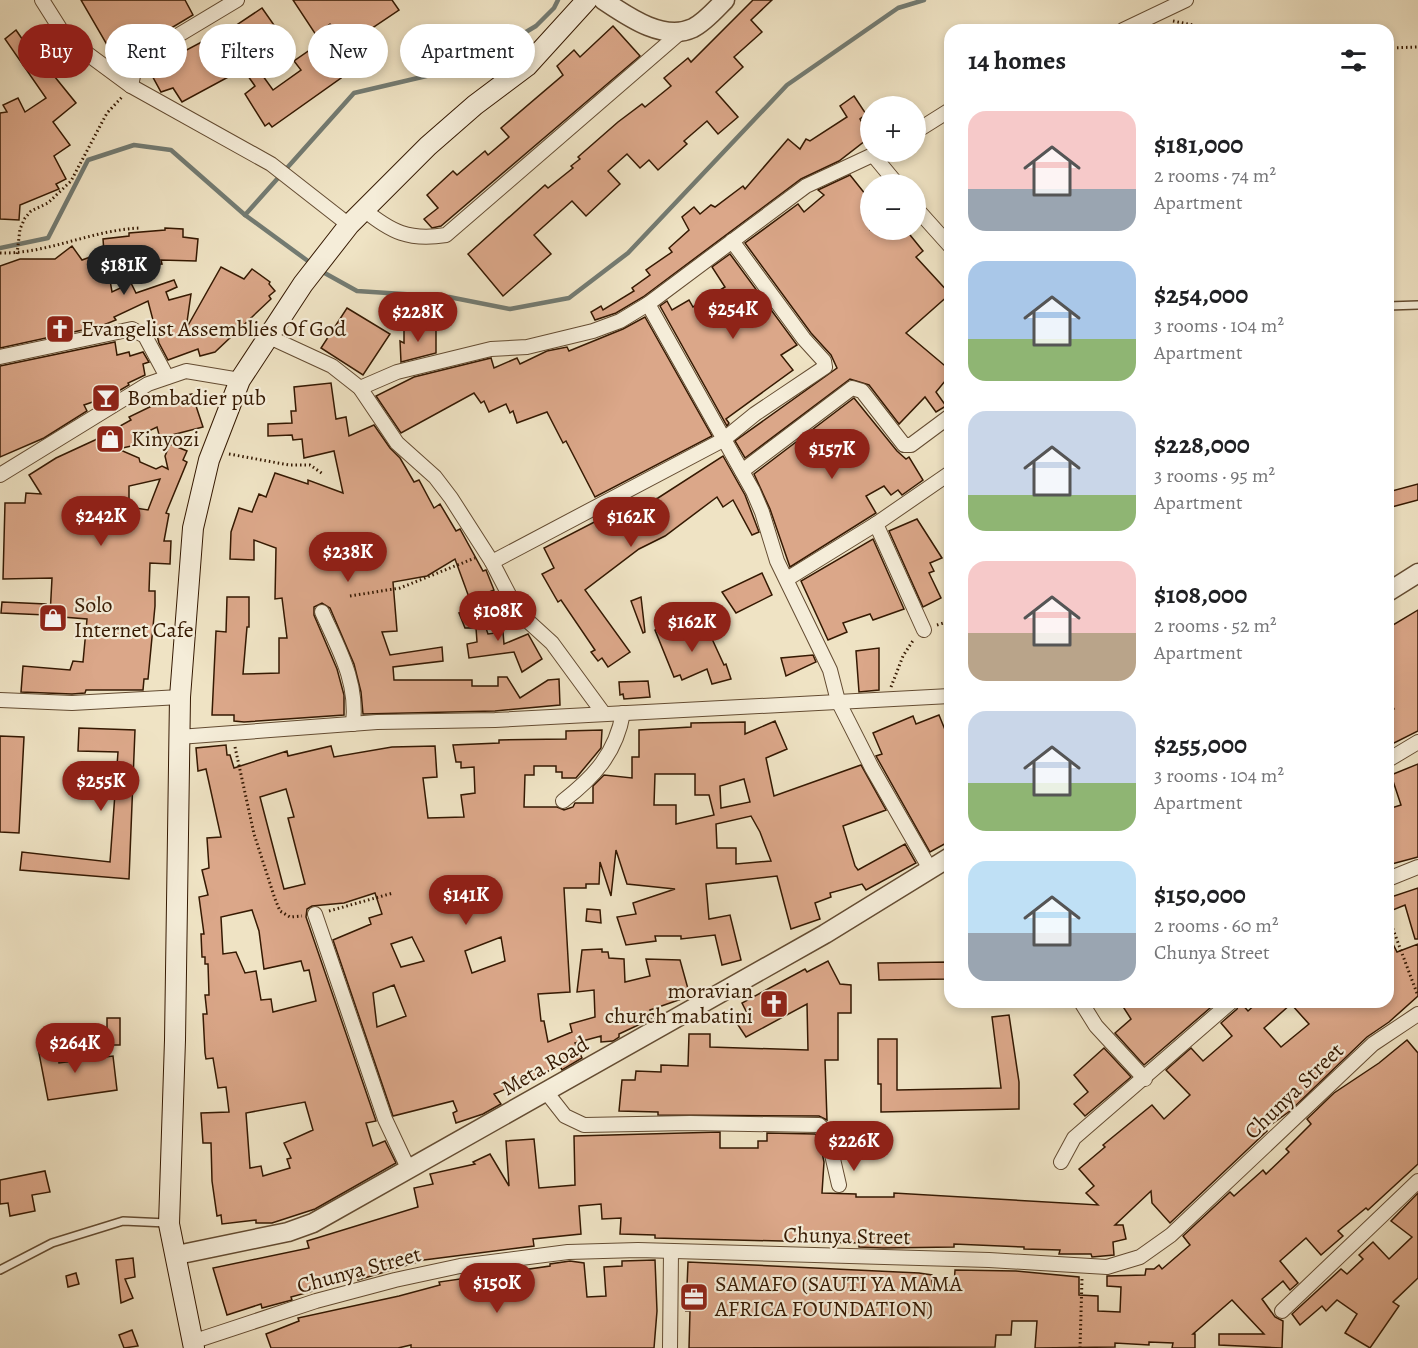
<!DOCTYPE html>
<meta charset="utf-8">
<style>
:root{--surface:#fff;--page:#f2f2f2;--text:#202124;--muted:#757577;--accent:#8f2418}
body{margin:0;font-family:Alegreya,serif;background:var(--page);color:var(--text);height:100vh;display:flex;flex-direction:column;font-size:22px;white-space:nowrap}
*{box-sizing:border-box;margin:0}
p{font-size:20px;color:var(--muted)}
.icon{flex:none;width:33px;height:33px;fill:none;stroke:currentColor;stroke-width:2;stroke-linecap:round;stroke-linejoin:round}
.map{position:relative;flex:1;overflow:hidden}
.sheet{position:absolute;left:944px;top:24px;width:450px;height:984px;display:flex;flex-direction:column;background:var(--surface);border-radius:18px;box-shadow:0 3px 9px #0003}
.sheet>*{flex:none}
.guide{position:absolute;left:18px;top:24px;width:570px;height:54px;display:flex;gap:12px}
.controls{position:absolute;left:860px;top:96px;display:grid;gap:12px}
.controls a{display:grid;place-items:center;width:66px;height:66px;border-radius:50%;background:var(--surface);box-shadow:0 3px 9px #0003;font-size:30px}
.price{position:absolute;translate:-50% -51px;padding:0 14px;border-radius:21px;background:var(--accent);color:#fff;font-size:20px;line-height:39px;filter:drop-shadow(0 2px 3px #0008)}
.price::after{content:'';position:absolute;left:50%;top:36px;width:18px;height:14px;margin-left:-9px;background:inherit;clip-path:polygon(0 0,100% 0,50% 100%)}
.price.active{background:#222;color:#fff}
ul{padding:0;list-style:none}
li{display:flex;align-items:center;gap:18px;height:150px;padding:0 24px}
li span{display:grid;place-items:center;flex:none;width:168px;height:120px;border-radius:18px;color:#555}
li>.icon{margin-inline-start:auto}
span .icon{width:72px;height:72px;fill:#fffc;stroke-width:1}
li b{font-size:26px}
h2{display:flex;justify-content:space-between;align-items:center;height:72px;padding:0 24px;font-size:26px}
.chip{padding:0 21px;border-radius:27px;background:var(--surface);box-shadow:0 3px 9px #0003;font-size:21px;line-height:54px}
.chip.active{background:var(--accent);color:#fff}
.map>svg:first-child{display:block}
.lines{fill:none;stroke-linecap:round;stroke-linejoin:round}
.stream{stroke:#737b72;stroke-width:4.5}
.building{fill:#dba789;stroke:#351902;stroke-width:1.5;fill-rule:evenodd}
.service-casing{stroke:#644c32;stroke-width:10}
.minor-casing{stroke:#644c32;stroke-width:16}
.tertiary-casing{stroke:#644c32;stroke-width:21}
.secondary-casing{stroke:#351902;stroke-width:22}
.path{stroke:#351902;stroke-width:3;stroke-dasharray:1.5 3;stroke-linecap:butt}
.service{stroke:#f5edd9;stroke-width:7}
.minor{stroke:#f5edd9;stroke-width:14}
.tertiary{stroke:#f5edd9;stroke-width:18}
.secondary{stroke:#f5edd9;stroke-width:20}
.labels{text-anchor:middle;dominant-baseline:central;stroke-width:4.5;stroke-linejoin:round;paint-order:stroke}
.poi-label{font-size:22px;fill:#351902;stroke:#f5edd9;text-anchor:start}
.street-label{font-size:22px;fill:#351902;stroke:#f5edd9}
</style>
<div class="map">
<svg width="1418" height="1348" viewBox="0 0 1418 1348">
<rect width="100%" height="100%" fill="#efe3c4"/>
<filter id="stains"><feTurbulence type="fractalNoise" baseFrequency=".00333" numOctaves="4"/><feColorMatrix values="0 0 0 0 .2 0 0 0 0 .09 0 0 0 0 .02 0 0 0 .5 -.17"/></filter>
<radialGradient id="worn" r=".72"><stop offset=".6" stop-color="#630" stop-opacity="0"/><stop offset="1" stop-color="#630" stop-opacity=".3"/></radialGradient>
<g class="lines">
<g class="stream">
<polyline points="245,215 354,93 469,66 536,26 554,8 558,0"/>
<polyline points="0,248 48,238 88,160 134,145 171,150 245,215 312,264"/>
<polyline points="321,271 357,291 449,297 510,309 569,298 628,253 787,85 898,8 924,0"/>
</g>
</g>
<g class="building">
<polygon points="81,0 185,0 193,15 128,54 119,54 110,50"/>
<polygon points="293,0 392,0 399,10 371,29 384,44 361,63 330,24 316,35"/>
<polygon points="753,0 772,0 751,20 762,32 734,57 743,67 716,92 738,117 718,134 707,121 684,141 687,144 658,170 649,160 640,168 627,154 608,171 620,184 586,216 572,201 534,235 551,254 503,296 468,254 545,185 548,188 573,168 571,166 580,159 578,157 618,122 642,104 645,107 671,86 664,78 688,58 691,62"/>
<polygon points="262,8 274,25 242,47 273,90 301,70 294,61 317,45 341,78 272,127 269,123 265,126 245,94 255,86 243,69 182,102 173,88 161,92 149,70 209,38 211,42"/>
<polygon points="613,26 640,56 441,226 432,228 424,219 438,208 427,195 453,171 457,175 485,151 488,155 509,137 501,128 563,75 557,66 574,50 580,57"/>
<polygon points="16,30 42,68 46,66 76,103 53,122 70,145 54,156 66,179 56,184 59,189 20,205 19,220 0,219 0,113 7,112 3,105 18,98 25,112 46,98 5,39"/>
<polygon points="854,96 866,114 860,119 870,137 839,161 801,179 643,297 616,313 595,320 591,312 601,306 603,310 634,291 632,288 650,275 646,270 672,252 669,248 689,230 682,217 694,207 700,214 711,205 715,207 743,186 745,189 788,139 800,149 806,139 810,141 847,117 840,106"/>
<polygon points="850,175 870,200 870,230 906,230 923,251 916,257 950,294 906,333 950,370 950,375 936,392 946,406 936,412 925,397 899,424 869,385 850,379 745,458 735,441 837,368 831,355 811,333 745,243 798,204 804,212 824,195 818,190"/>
<polygon points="165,228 183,229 183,237 198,239 196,261 161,260 162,264 135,266 134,260 107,263 112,292 131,283 136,293 174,280 177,287 166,292 169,300 191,294 186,329 221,267 244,279 252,269 270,282 269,284 275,291 269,296 271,299 215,352 200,356 198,349 168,360 159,343 148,301 114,317 116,320 101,326 0,348 0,266 20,259 55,259 72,246 82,260 104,252 103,239 129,236 129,233 165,230"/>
<polygon points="730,254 797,345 781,355 793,370 726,419 729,423 727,426 660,306 667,301 672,310 689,300 693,307 725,287 712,267"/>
<polygon points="347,308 390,334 363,375 321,348"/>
<polygon points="645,317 712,436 595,497 566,441 563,443 547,412 517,423 513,411 510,413 506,404 489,412 484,401 481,403 474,393 401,433 376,396 414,377 491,358 494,368 517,358 520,364 547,351 567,347 569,351 623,329"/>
<polygon points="436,328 436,353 401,362 400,341 404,343 404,329"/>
<polygon points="115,342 117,355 129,352 130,356 143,352 149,362 143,364 145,375 128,383 129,385 110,396 84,405 87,411 44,438 0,457 0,366"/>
<polygon points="331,383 336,419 346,417 349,436 374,425 390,448 400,458 414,482 419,480 434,508 440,504 456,531 460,529 483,571 486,570 494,590 470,600 455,559 427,576 393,582 397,631 382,632 390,655 442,647 443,661 393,667 394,680 472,680 472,686 498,686 498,677 507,677 520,698 548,680 559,679 560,705 495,711 363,714 361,692 354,664 330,608 322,603 314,607 314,615 337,669 344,695 344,715 244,722 234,721 234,715 212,715 216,631 226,632 227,597 249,597 249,627 247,627 243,674 279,673 279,638 287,638 282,598 275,599 276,548 254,540 254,560 230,559 231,532 239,508 252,512 259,494 266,497 275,473 308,484 308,480 343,493 334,451 304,458 302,439 293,440 292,435 268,436 268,424 292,423 291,411 296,411 294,387"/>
<path d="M192,394L203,427L160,438L157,427L134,438L136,445L118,449L139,458L140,462L156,469L162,466L168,469L165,456L170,444L187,451L183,460L187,462L166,513L169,514L164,541H171L170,564L150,563L149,591H155V606L148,679H144L143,690H86L85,693L72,694L21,692L23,666L70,670L73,661L83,662L87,619L50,616L52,578L3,579L5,503H25L26,493L41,494L29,475L56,458L95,440L131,420L129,417L162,401ZM160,479L148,510L129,507V486Z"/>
<polygon points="854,398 897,451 906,459 909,457 923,480 902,495 898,490 891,495 884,486 866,496 876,513 790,567 770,509 754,474"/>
<polygon points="723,456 745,495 759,532 752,535 733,500 723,507 717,497 665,536 639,549 585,590 630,652 608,667 602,658 598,661 591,652 595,650 561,600 558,602 542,574 554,568 544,548 606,516 658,498"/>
<polygon points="1418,484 1418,500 1388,508 1388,492"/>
<polygon points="917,519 942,558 930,563 934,571 929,573 941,598 923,607 889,531"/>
<polygon points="873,539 904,609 873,620 870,614 843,623 847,632 828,640 801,581"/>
<polygon points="762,573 772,595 736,613 722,592"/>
<polygon points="641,597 645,632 643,633 631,601"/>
<polygon points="2,602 46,604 46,615 1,613"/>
<polygon points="478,605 488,634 503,632 504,644 528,634 542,659 522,672 514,652 469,658 467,644 477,642 476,628 465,628 459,613"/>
<polygon points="1418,610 1418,731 1388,746 1388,712 1394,709 1388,697 1388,628"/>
<polygon points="677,619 684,638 707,628 724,665 726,664 731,679 712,684 707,669 682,680 680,675 674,677 655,630"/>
<polygon points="879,648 879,690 859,692 856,651"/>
<polygon points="813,655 816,662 786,676 781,658"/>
<polygon points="648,681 650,697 624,699 623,694 620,695 619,682"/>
<polygon points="939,715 950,742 950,841 930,852 876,756 882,754 873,733 913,716 916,724"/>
<path d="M775,721L787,749L766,758L774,796L861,765L886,810L843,826L855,866L858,870L905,844L916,863L866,890L862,884L830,893L831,897L815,903L820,919L791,929L777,876L706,884L709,919L730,915L741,960L722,965L715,935L681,939V936H655L656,941L626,945L617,917L636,914L633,903L675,889L627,884L616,850L611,896L600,862L599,884H586V888H564L570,992L538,994L541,1021H544L548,1042L572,1032L570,1024L595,1017L594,990L577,992L582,950L602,949V952H608L609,958L624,959L625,982L650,976L646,959L680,960L690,996L650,1010L653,1018L619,1034V1037L613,1041L601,1042V1036L575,1043L582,1058L562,1070L560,1066L494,1094L501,1104L483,1114L456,1123L453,1113L457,1111L453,1101L393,1116L333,940L371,924L369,918L382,914L375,893L344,903L312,906L307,909L306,917L376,1121L366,1123L373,1146L385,1141L396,1163L315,1209L272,1223H256V1220L222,1224L221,1215L217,1216L212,1181L211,1143H203L201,1113L229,1112L226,1087L218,1088L213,1058L206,1059L205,1053L203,1014H207L205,995H209L208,964H205V957H202L201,934H204L199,897L208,895L202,870L209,868L207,838L221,837L206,769L198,771L196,748L226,745L227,755H230L234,768L287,751L288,756L331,746L334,757L392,747L435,746L437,777L423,778L428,818L464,817L461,795L475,793L474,767L461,768V762H456L453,745L499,743V740L566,739V731L602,730L601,748L576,778H562V772H556V766H534V775H525L524,807H557L564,810L573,807L575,803H593V786L604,775L632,778V757H639V730L691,727V723L745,722V734ZM655,774H695V795H709L714,815L676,824V805H654ZM744,779L750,802L721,808L720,786ZM286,789L294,817L288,818L305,884L284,889L260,797ZM751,816L760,832L771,861L736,864V848H717L716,824ZM252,910L259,931L264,969L301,961L304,971L309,970L316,1001L273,1012L271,999L261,1000L256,971L245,973L236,952L223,954L221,917ZM412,937L424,961L401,967L391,944ZM501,937L505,961L472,973L465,951ZM394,985L406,1016L377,1027L373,993ZM305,1102L313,1130L284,1143L291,1158L287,1159L290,1168L263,1176L261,1166L250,1168L246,1113Z"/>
<polygon points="79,728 135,730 129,879 20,870 22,852 110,862 118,752 78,751"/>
<polygon points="0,736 24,737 19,833 0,832"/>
<polygon points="1418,764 1418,857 1388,865 1388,809 1401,805 1391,775"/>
<polygon points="1418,888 1418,939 1415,939 1405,905 1388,912 1388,898"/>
<polygon points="587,909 600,910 601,923 586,921"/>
<path d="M1388,934L1397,952L1418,944V996L1389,1022L1367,1037L1290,1111L1265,1129L1267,1131L1170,1223L1152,1203L1151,1191L1115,1225H1123L1126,1239L1113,1242L1114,1255L1092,1257L1091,1254H1059L1060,1250L1024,1249V1247L954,1244V1247L883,1248L859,1247V1243L655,1238V1235L620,1234L621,1218L602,1219L601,1204L579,1206L581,1234L533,1239L534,1246L424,1260L358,1280L355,1270L318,1281L320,1286L313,1288V1291L291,1297L292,1300L262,1308L261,1304L227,1315L213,1268L309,1248L307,1241L418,1207L414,1188L433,1184L430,1174L475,1164L473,1162L490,1154L509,1186L506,1141L534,1139L539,1188L575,1185L574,1136L720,1132V1148H758V1141H767V1133L815,1134L819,1138L824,1162L822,1193L856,1194V1197H894V1193L1098,1205L1086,1193L1094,1186L1079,1169L1105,1147L1103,1145L1152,1105L1164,1119L1190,1095L1166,1070L1191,1048L1203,1061L1232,1036L1221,1023L1237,1009L1240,1002L1248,1011L1258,1002H1326L1330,1007L1336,1002H1388ZM1291,1004L1309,1024L1281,1047L1264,1028Z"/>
<polygon points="828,961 840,984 851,985 851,1013 838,1013 838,1060 825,1060 827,1120 819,1116 658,1115 658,1112 619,1111 622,1080 635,1080 636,1071 661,1072 661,1065 688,1066 689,1034 710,1034 710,1047 808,1050 807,1004 746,1037 738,1025 749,1017 742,1003 805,969 807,972"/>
<polygon points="950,962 950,979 879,980 878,963"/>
<polygon points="1120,1002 1217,1002 1144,1065 1115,1033 1131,1019"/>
<polygon points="1009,1015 1019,1082 1019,1109 881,1112 881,1084 878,1084 878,1039 897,1039 897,1090 1001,1088 992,1017"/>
<rect x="107" y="1018" width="13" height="27"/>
<polygon points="55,1039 59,1063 113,1056 117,1090 48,1100 37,1043"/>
<polygon points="1407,1040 1418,1053 1418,1164 1368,1210 1366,1208 1338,1231 1343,1236 1321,1255 1306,1238 1280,1261 1298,1283 1290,1290 1283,1281 1262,1299 1275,1317 1283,1321 1282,1348 1219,1345 1219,1334 1264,1334 1232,1300 1193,1334 1195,1334 1195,1348 1172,1348 1173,1343 1149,1342 1149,1345 1115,1343 1115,1347 1035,1348 1037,1321 1012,1321 1011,1335 996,1335 995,1347 689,1348 690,1311 686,1311 688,1262 919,1273 932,1275 932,1286 954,1286 955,1270 1016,1271 1079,1277 1079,1295 1098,1296 1098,1311 1120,1312 1121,1287 1107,1286 1107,1276 1145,1275 1146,1269 1154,1269 1159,1265 1162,1269 1190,1245 1183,1236 1230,1192 1234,1196 1263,1170 1266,1174 1289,1152 1286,1149 1311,1124 1307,1119 1334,1093 1379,1063"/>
<polygon points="1104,1048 1131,1077 1085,1116 1074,1104 1088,1092 1074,1075"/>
<polygon points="45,1171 50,1192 32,1195 35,1211 10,1216 8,1203 0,1204 0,1180"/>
<polygon points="1418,1193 1418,1278 1393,1302 1399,1306 1370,1348 1345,1333 1357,1314 1337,1300 1326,1311 1322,1306 1300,1325 1292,1314 1341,1269 1347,1274 1363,1259 1359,1255 1373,1242 1389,1259 1412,1237 1391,1221"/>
<polygon points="133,1258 135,1277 125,1279 133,1298 121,1303 116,1260"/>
<polygon points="655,1260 657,1311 654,1348 411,1348 411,1345 398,1348 271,1348 266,1334 299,1321 298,1318 399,1296 440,1285 439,1282 550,1266 550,1264 570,1261 584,1263 587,1297 606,1296 604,1267 622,1266 622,1261"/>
<polygon points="76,1273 79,1284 68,1287 66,1276"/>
<polygon points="132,1330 138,1346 124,1348 119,1335"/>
</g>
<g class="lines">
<g class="service-casing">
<g id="service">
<polyline points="1388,306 1418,305"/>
<polyline points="0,1270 52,1243 123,1221 167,1223"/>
</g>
</g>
<g class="minor-casing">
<g id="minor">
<polyline points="42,0 66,38 131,86 271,164 349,225"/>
<polyline points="1123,30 1186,0"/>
<polyline points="131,86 135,66 142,57 237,0"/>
<polyline points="915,132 950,110"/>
<polyline points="873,155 897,184"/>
<polyline points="915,207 950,246"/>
<path d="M363,209C391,232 409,241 446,235L682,31"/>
<polyline points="648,304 753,491 762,512 777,561 830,670 838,701 872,768 930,869"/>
<polyline points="267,336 332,366 360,388 397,443 435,477 451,498 492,562 518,612 552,643 604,714"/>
<polyline points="0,357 132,329 145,336 167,377"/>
<polyline points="360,388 397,372 491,349 527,347 593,331 620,321 648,304 806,186 879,152"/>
<polyline points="742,471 852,388 862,391 904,445 911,445 950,416"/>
<polyline points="0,475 148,384 186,371 240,380"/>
<polyline points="876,524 924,630"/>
<polyline points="492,562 723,440 755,414 825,367 824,361 804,339 732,241"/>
<polyline points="787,579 876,524 950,473"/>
<path d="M322,612C339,650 358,682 353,724"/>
<polyline points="0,700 72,703 180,697"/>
<polyline points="179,737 377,722 495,720 950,696"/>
<polyline points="1388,760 1418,742"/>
<path d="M563,801C594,777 616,753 623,713"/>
<polyline points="1388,879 1418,867"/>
<polyline points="315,914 385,1119 409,1170"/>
<polyline points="1081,1002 1096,1026 1145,1079"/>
<polyline points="547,1093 565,1116 584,1125 690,1123 819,1125 827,1133 839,1185"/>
<polyline points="1061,1162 1074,1138 1231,1002"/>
<polyline points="1282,1311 1418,1181"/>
<polyline points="192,1342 316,1301 395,1280 460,1266 568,1252 638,1250 989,1260 1107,1267 1140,1257 1171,1235 1373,1044 1418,1014"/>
<polyline points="670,1348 671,1252"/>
</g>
</g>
<g class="tertiary-casing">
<g id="tertiary">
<path d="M603,0C627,16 663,42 693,28C705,22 716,9 725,0"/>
<polyline points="1388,592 1418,573"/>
<polyline points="177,1255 288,1232 313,1223 825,934 950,857"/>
</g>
</g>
<g class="secondary-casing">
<polyline id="secondary" points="194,1348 169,1224 175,1040 180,697 193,528 209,460 240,380 303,284 349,225 428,146 475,105 527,66 587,0"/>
</g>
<g class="path">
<polyline points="1173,21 1218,30"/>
<polyline points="1388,48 1418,47"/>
<path d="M0,253C48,254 91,230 140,228"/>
<polyline points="17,254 20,229 25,218 31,211 48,203 71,181 107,113 122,97"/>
<polyline points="229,454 289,465 310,465 323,474"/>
<polyline points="350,596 400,588 475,558"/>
<polyline points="937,625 950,621"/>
<polyline points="891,687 903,656 914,639"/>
<polyline points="235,747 254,834 275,899 280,911 290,917 302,916"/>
<polyline points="329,911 393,893"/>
<polyline points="1388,916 1418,996"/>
<polyline points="1080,1348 1082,1278"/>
</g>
<use href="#service" class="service"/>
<use href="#minor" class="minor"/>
<use href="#tertiary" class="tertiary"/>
<use href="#secondary" class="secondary"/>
</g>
<defs>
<g id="church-square" transform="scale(1.5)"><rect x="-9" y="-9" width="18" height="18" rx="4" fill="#8f2418" stroke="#f5edd9"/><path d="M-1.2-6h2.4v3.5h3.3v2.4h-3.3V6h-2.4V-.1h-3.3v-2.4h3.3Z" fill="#fff"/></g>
<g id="bar-square" transform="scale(1.5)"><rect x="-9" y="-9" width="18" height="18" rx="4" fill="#8f2418" stroke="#f5edd9"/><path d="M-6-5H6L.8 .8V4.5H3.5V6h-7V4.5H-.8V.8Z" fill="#fff"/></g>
<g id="shop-square" transform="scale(1.5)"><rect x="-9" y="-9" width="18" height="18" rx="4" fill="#8f2418" stroke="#f5edd9"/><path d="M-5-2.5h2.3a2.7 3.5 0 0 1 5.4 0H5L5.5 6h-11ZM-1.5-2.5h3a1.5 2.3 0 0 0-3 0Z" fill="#fff"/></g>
<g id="office-square" transform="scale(1.5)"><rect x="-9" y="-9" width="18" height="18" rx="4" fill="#8f2418" stroke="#f5edd9"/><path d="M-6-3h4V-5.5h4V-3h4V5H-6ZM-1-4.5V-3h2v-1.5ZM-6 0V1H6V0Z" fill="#fff"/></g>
</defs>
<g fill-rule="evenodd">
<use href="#church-square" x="60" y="329"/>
<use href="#bar-square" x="106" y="398"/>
<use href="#shop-square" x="110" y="439"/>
<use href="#shop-square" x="53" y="618"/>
<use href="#church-square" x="774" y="1004"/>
<use href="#office-square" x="694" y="1297"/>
</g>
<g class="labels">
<g class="poi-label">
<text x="81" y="329">Evangelist Assemblies Of God</text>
<text x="127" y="398">Bombadier pub</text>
<text x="131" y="439">Kinyozi</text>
<text x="74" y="605">Solo<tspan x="74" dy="25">Internet Cafe</tspan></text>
<text x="753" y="991" text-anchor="end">moravian<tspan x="753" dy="25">church mabatini</tspan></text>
<text x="715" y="1284">SAMAFO (SAUTI YA MAMA<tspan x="715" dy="25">AFRICA FOUNDATION)</tspan></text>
</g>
<g class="street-label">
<text transform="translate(545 1066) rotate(-30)">Meta Road</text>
<text transform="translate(1294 1091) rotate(-44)">Chunya Street</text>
<text transform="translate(847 1236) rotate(1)">Chunya Street</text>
<text transform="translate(359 1270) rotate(-15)">Chunya Street</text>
</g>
</g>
<rect width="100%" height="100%" filter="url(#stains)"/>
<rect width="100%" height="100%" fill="url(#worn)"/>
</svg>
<div class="controls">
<a>+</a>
<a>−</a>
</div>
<b class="price active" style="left:124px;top:296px">$181K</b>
<b class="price" style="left:733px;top:340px">$254K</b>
<b class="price" style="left:418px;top:343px">$228K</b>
<b class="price" style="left:832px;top:480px">$157K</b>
<b class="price" style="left:101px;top:547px">$242K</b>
<b class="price" style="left:631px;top:548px">$162K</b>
<b class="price" style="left:348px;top:583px">$238K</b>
<b class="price" style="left:498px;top:642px">$108K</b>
<b class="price" style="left:692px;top:653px">$162K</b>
<b class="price" style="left:101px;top:812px">$255K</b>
<b class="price" style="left:466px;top:926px">$141K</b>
<b class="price" style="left:75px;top:1074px">$264K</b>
<b class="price" style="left:854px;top:1172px">$226K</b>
<b class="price" style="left:497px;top:1314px">$150K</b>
<div class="guide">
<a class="chip active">Buy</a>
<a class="chip">Rent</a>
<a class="chip">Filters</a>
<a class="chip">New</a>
<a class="chip">Apartment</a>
</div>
<section class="sheet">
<h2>14 homes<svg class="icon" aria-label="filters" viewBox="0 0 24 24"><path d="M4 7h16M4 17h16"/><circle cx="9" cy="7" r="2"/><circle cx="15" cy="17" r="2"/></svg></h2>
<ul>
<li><span style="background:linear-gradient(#f6c9c9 65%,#9aa5b1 0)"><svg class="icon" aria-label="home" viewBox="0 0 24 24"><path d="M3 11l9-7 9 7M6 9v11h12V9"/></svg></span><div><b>$181,000</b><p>2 rooms · 74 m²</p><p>Apartment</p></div></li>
<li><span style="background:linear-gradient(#a9c7e8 65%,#8fb573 0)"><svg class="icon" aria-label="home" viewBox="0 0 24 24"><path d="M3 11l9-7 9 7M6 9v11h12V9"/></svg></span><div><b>$254,000</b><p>3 rooms · 104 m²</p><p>Apartment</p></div></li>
<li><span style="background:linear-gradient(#c9d6e8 70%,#8fb573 0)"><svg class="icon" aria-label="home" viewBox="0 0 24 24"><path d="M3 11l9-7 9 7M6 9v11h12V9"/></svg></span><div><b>$228,000</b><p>3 rooms · 95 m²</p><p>Apartment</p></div></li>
<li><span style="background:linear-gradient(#f6c9c9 60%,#b9a48a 0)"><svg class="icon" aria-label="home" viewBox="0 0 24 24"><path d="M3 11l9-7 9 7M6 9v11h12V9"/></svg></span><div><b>$108,000</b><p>2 rooms · 52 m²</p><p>Apartment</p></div></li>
<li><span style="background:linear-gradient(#c9d6e8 60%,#8fb573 0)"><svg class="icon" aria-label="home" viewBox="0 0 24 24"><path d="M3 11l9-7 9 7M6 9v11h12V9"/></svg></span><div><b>$255,000</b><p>3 rooms · 104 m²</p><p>Apartment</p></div></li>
<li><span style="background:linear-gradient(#bfe0f5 60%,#9aa5b1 0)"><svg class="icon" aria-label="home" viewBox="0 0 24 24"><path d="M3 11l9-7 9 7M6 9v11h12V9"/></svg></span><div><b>$150,000</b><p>2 rooms · 60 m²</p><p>Chunya Street</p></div></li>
</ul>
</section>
</div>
